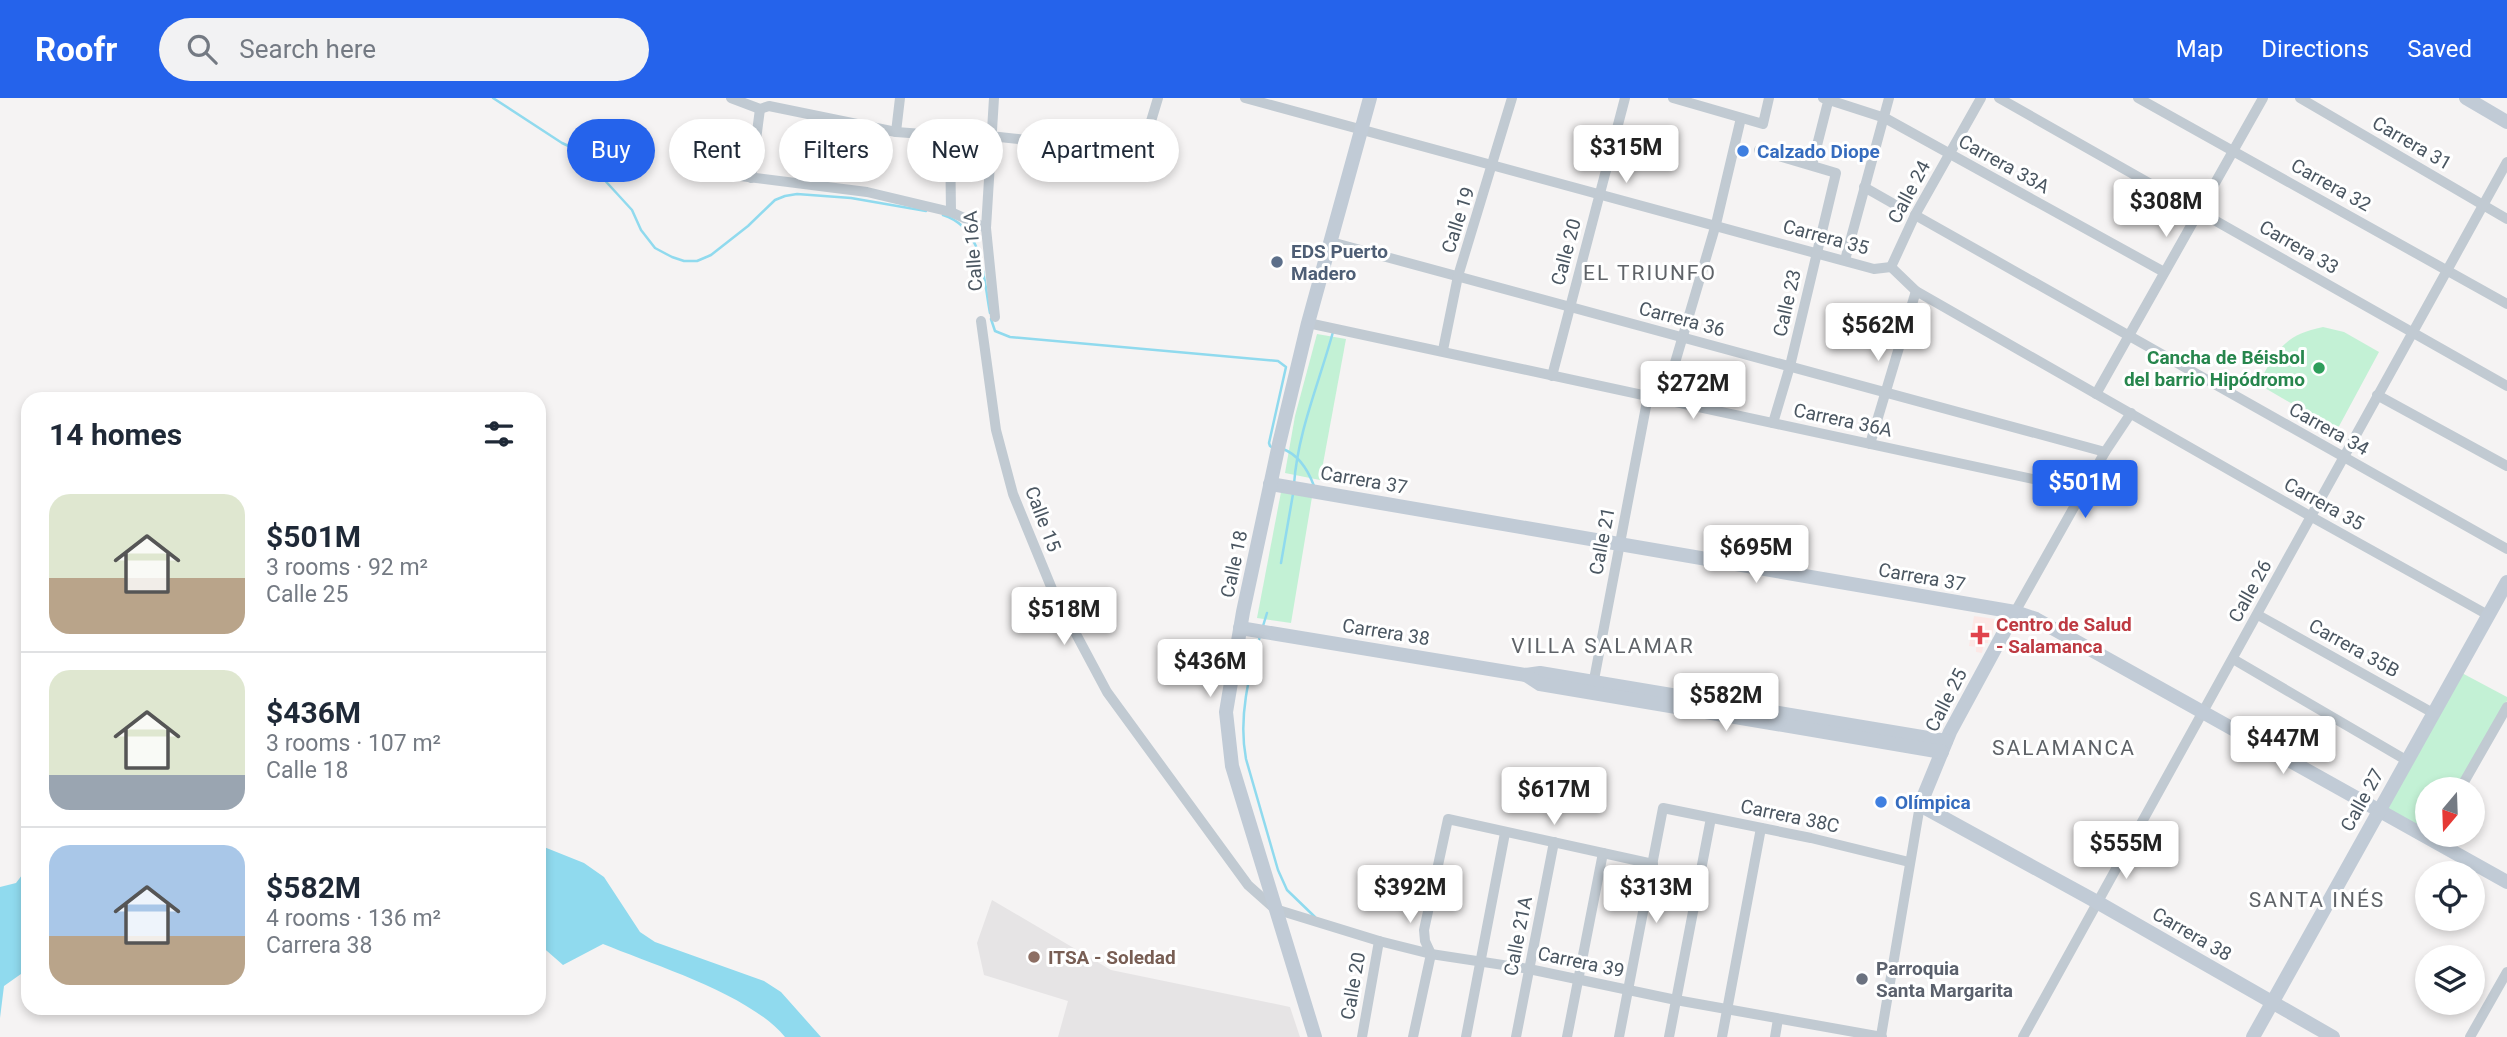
<!DOCTYPE html>
<meta charset="utf-8">
<style>
:root{--surface:#fff;--page:#f2f2f3;--text:#1f2937;--muted:#747a83;--line:#e0e1e3;--accent:#2563eb}
body{margin:0;font-family:Roboto,sans-serif;background:var(--page);color:var(--text);height:100vh;display:flex;flex-direction:column;font-size:26px;white-space:nowrap}
*{box-sizing:border-box;margin:0}
p{font-size:23px;color:var(--muted)}
.icon{flex:none;width:38px;height:38px;fill:none;stroke:currentColor;stroke-width:2;stroke-linecap:round;stroke-linejoin:round}
.map{position:relative;flex:1;overflow:hidden}
.details{position:absolute;left:21px;top:294px;width:525px;height:623px;display:flex;flex-direction:column;background:var(--surface);border-radius:21px;box-shadow:0 4px 10px #0003}
.details>*{flex:none}
.banner{position:absolute;left:567px;top:21px;width:665px;height:63px;display:flex;gap:14px}
.needle{width:46px;rotate:199deg}
.buttons{position:absolute;left:2415px;top:679px;display:grid;gap:14px}
.buttons a{display:grid;place-items:center;width:70px;height:70px;border-radius:50%;background:var(--surface);box-shadow:0 4px 10px #0003;font-size:35px}
.price{position:absolute;translate:-50% -60px;padding:0 16px;border-radius:7px;background:#fff;color:#222;font-size:23px;line-height:46px;filter:drop-shadow(0 2px 4px #0008)}
.price::after{content:'';position:absolute;left:50%;top:42px;width:21px;height:16px;margin-left:-10px;background:inherit;clip-path:polygon(0 0,100% 0,50% 100%)}
.price.active{background:var(--accent);color:#fff}
ul{padding:0;list-style:none}
li{display:flex;align-items:center;gap:21px;height:175px;padding:0 28px}
li+li{border-top:2px solid var(--line)}
li span{display:grid;place-items:center;flex:none;width:196px;height:140px;border-radius:21px;color:#555}
li>.icon{margin-inline-start:auto}
span .icon{width:84px;height:84px;fill:#fffc;stroke-width:1}
li b{font-size:30px}
h2{display:flex;justify-content:space-between;align-items:center;height:84px;padding:0 28px;font-size:30px}
.tag{padding:0 24px;border-radius:32px;background:var(--surface);box-shadow:0 4px 10px #0003;font-size:24px;line-height:63px}
.tag.active{background:var(--accent);color:#fff}
header{display:flex;align-items:center;gap:42px;box-sizing:border-box;height:98px;padding:0 35px;background:var(--accent);color:#fff}
header strong{font-size:33px}
nav{display:flex;gap:38px;margin-inline-start:auto;font-size:24px}
.search{width:490px;height:63px;background:var(--page);display:flex;align-items:center;gap:18px;box-sizing:border-box;padding:0 24px;border-radius:38px;color:var(--muted);font-size:26px}
.map>svg:first-child{display:block}
.education{fill:#e6e4e5}
.medical{fill:#fce8e6}
.green{fill:#c3f1d5}
.water{fill:#90daee}
.lines{fill:none;stroke-linecap:round;stroke-linejoin:round}
.stream{stroke:#90daee;stroke-width:2.5}
.street{stroke:#c1cad2;stroke-width:10}
.secondary{stroke:#c1cbd6;stroke-width:14}
.shop-dot{fill:#3f7fe0;stroke:#fff;stroke-width:2.5}
.service-dot{fill:#5c6f8a;stroke:#fff;stroke-width:2.5}
.leisure-dot{fill:#2e9e5b;stroke:#fff;stroke-width:2.5}
.health-dot{fill:#e0444e;stroke:#fff;stroke-width:2.5}
.education-dot{fill:#8d6e63;stroke:#fff;stroke-width:2.5}
.worship-dot{fill:#6b7280;stroke:#fff;stroke-width:2.5}
.labels{text-anchor:middle;dominant-baseline:central;stroke-width:6;stroke-linejoin:round;paint-order:stroke}
.street-label{font-size:19px;fill:#4a5661;stroke:#fff}
.shop-label{font-size:19px;font-weight:bold;fill:#366cbe;stroke:#fff;text-anchor:start}
.service-label{font-size:19px;font-weight:bold;fill:#4e5e75;stroke:#fff;text-anchor:start}
.leisure-label{font-size:19px;font-weight:bold;fill:#27864d;stroke:#fff;text-anchor:end}
.health-label{font-size:19px;font-weight:bold;fill:#be3a42;stroke:#fff;text-anchor:start}
.education-label{font-size:19px;font-weight:bold;fill:#785e54;stroke:#fff;text-anchor:start}
.worship-label{font-size:19px;font-weight:bold;fill:#5b616d;stroke:#fff;text-anchor:start}
.neighbourhood-label{font-size:21px;letter-spacing:2px;fill:#5f6368;stroke:#fff}
</style>
<header>
<strong>Roofr</strong>
<div class="search"><svg class="icon" aria-label="search" viewBox="0 0 24 24"><circle cx="10" cy="10" r="6"/><path d="M15 15l6 6"/></svg>Search here</div>
<nav><a>Map</a><a>Directions</a><a>Saved</a></nav>
</header>
<div class="map">
<svg width="2507" height="939" viewBox="0 0 2507 939">
<rect width="100%" height="100%" fill="#f5f3f3"/>
<polygon class="education" points="992,802 1111,872 1290,909 1300,939 1058,939 1068,903 984,877 977,845"/>
<polygon class="medical" points="1974,518 1995,521 1992,537 1989,537 1988,545 1984,545 1982,555 1976,554 1976,549 1969,548"/>
<g class="green">
<path d="M2323,229L2344,234L2379,254L2337,332L2258,286C2277,253 2283,237 2323,229Z"/>
<polygon points="1317,236 1346,241 1320,382 1285,375 1295,318"/>
<polygon points="1281,394 1312,399 1291,525 1257,520"/>
<polygon points="2460,574 2507,599 2507,603 2456,691 2427,691 2427,734 2384,710"/>
</g>
<g class="water">
<polygon points="28,706 28,871 4,888 0,920 0,789 16,785 25,773 23,738"/>
<path d="M539,747L584,765L604,779L640,834L655,844L764,883L781,894L821,939H785C751,897 654,867 603,846L563,867L539,846Z"/>
</g>
<g class="lines">
<g class="stream">
<polyline points="493,0 562,45 577,52 632,112 641,132 655,150 672,159 684,163 697,163 711,157 748,128 775,102 785,98 797,96 851,100 926,113"/>
<path d="M943,117C984,130 983,179 990,215"/>
<polyline points="991,221 995,233 1010,239 1278,263 1286,269 1269,345 1270,348 1273,350"/>
<path d="M1283,351C1299,357 1308,372 1314,388"/>
<path d="M1294,386C1298,333 1319,285 1333,234"/>
<polyline points="1281,465 1293,396"/>
<polyline points="1263,528 1267,515"/>
<path d="M1260,538C1249,578 1238,619 1246,661L1278,772L1287,792L1315,819"/>
</g>
<g class="street">
<polyline points="731,0 760,11 769,8 896,34 950,38 990,38 1072,47 1139,63 1158,0"/>
<polyline points="994,0 986,130 995,219"/>
<polyline points="1245,0 1874,171 1891,169"/>
<polyline points="1673,0 1763,26 1769,0"/>
<polyline points="1823,0 1885,20 2164,174"/>
<polyline points="1999,0 2507,288"/>
<polyline points="2138,0 2507,206"/>
<polyline points="2300,0 2507,121"/>
<polyline points="896,34 900,0"/>
<polyline points="950,38 951,114"/>
<polyline points="1759,52 1836,75 1790,268 1773,325"/>
<polyline points="1812,67 1829,0"/>
<polyline points="684,71 867,94 951,114 986,130"/>
<polyline points="751,80 760,11"/>
<polyline points="1864,89 1901,110"/>
<polyline points="1915,117 2507,451"/>
<polyline points="1331,144 2105,354"/>
<polyline points="1845,162 1889,0"/>
<polyline points="1891,169 1916,193 2310,418 2488,517"/>
<polyline points="1891,169 1915,117 1981,0"/>
<polyline points="981,223 996,332 1013,396 1052,491 1107,594 1248,787 1275,811 1379,843 1431,856 1529,871 1676,902 1882,939"/>
<polyline points="1308,225 2084,392"/>
<polyline points="1445,254 1443,252 1458,178 1512,0"/>
<polyline points="1552,278 1625,0"/>
<polyline points="2096,296 2263,0"/>
<polyline points="2377,297 2507,368"/>
<polyline points="1664,302 1716,126 1741,20"/>
<polyline points="1870,346 1916,193"/>
<polyline points="2015,514 2105,354 2131,315"/>
<polyline points="2258,517 2433,615"/>
<polyline points="2233,561 2406,662"/>
<polyline points="1593,587 1648,298"/>
<polyline points="2460,691 2507,609"/>
<polyline points="1881,938 1920,707"/>
<polyline points="1362,939 1379,843"/>
<polyline points="1413,939 1431,856 1425,843 1424,832 1448,721 1653,766"/>
<polyline points="1466,939 1505,735"/>
<polyline points="1516,939 1554,744"/>
<polyline points="1567,939 1603,755"/>
<polyline points="1619,939 1663,710 1811,740 1909,764"/>
<polyline points="1669,939 1711,720"/>
<polyline points="1722,939 1761,730"/>
<polyline points="1775,939 1778,921"/>
<polyline points="2023,939 2507,64"/>
<polyline points="2470,939 2507,874"/>
</g>
<g class="secondary">
<polyline points="2466,0 2507,24"/>
<polyline points="1270,386 2015,514 2036,521 2507,784"/>
<polyline points="2015,514 1950,634 1920,707 2097,804 2333,939"/>
<polyline points="1240,530 1526,577 1540,575 1946,643"/>
<polyline points="1526,577 1540,586 1942,654"/>
<polyline points="1315,939 1232,668 1226,614 1243,514 1279,346 1308,225 1370,0"/>
<polyline points="2253,939 2507,484"/>
</g>
</g>
<g class="shop-dot">
<circle cx="1743" cy="53" r="7"/>
<circle cx="1881" cy="704" r="7"/>
</g>
<circle class="service-dot" cx="1277" cy="164" r="7"/>
<circle class="leisure-dot" cx="2319" cy="270" r="7"/>
<path class="health-dot" d="M1976.5 526.5h7v7h7v7h-7v7h-7v-7h-7v-7h7z"/>
<circle class="education-dot" cx="1034" cy="859" r="7"/>
<circle class="worship-dot" cx="1862" cy="881" r="7"/>
<g class="labels">
<g class="street-label">
<text transform="translate(2412 45) rotate(30)">Carrera 31</text>
<text transform="translate(2004 66) rotate(29)">Carrera 33A</text>
<text transform="translate(2331 87) rotate(29)">Carrera 32</text>
<text transform="translate(1909 94) rotate(-62)">Calle 24</text>
<text transform="translate(1458 122) rotate(-72)">Calle 19</text>
<text transform="translate(1826 139) rotate(15)">Carrera 35</text>
<text transform="translate(2299 149) rotate(30)">Carrera 33</text>
<text transform="translate(973 153) rotate(-94)">Calle 16A</text>
<text transform="translate(1566 154) rotate(-75)">Calle 20</text>
<text transform="translate(1787 205) rotate(-77)">Calle 23</text>
<text transform="translate(1682 221) rotate(15)">Carrera 36</text>
<text transform="translate(1843 322) rotate(12)">Carrera 36A</text>
<text transform="translate(2329 331) rotate(29)">Carrera 34</text>
<text transform="translate(1364 382) rotate(10)">Carrera 37</text>
<text transform="translate(2324 406) rotate(29)">Carrera 35</text>
<text transform="translate(1043 421) rotate(69)">Calle 15</text>
<text transform="translate(1602 443) rotate(-79)">Calle 21</text>
<text transform="translate(1234 466) rotate(-78)">Calle 18</text>
<text transform="translate(1922 479) rotate(10)">Carrera 37</text>
<text transform="translate(2250 493) rotate(-61)">Calle 26</text>
<text transform="translate(1386 534) rotate(9)">Carrera 38</text>
<text transform="translate(2354 550) rotate(29)">Carrera 35B</text>
<text transform="translate(1946 602) rotate(-63)">Calle 25</text>
<text transform="translate(2362 702) rotate(-61)">Calle 27</text>
<text transform="translate(1790 718) rotate(12)">Carrera 38C</text>
<text transform="translate(2192 836) rotate(30)">Carrera 38</text>
<text transform="translate(1518 838) rotate(-79)">Calle 21A</text>
<text transform="translate(1581 864) rotate(12)">Carrera 39</text>
<text transform="translate(1353 888) rotate(-80)">Calle 20</text>
</g>
<g class="shop-label">
<text x="1757" y="53">Calzado Diope</text>
<text x="1895" y="704">Olímpica</text>
</g>
<g class="service-label">
<text x="1291" y="153">EDS Puerto<tspan x="1291" dy="22">Madero</tspan></text>
</g>
<g class="leisure-label">
<text x="2305" y="259">Cancha de Béisbol<tspan x="2305" dy="22">del barrio Hipódromo</tspan></text>
</g>
<g class="health-label">
<text x="1996" y="526">Centro de Salud<tspan x="1996" dy="22">- Salamanca</tspan></text>
</g>
<g class="education-label">
<text x="1048" y="859">ITSA - Soledad</text>
</g>
<g class="worship-label">
<text x="1876" y="870">Parroquia<tspan x="1876" dy="22">Santa Margarita</tspan></text>
</g>
<g class="neighbourhood-label">
<text x="1650" y="175">EL TRIUNFO</text>
<text x="1603" y="548">VILLA SALAMAR</text>
<text x="2064" y="650">SALAMANCA</text>
<text x="2317" y="802">SANTA INÉS</text>
</g>
</g>
</svg>
<div class="buttons">
<a><svg class="needle" viewBox="-14 -14 28 28"><path d="M0-13l5 13h-10z" fill="#e53935"/><path d="M0 13l5-13h-10z" fill="#747a83"/></svg></a>
<a><svg class="icon" aria-label="locate" viewBox="0 0 24 24"><circle cx="12" cy="12" r="6"/><path d="M12 2v4M12 18v4M2 12h4M18 12h4"/></svg></a>
<a><svg class="icon" aria-label="layers" viewBox="0 0 24 24"><path d="M12 4l9 5-9 5-9-5zM3 14l9 5 9-5"/></svg></a>
</div>
<b class="price" style="left:1626px;top:87px">$315M</b>
<b class="price" style="left:2166px;top:141px">$308M</b>
<b class="price" style="left:1878px;top:265px">$562M</b>
<b class="price" style="left:1693px;top:323px">$272M</b>
<b class="price active" style="left:2085px;top:422px">$501M</b>
<b class="price" style="left:1756px;top:487px">$695M</b>
<b class="price" style="left:1064px;top:549px">$518M</b>
<b class="price" style="left:1210px;top:601px">$436M</b>
<b class="price" style="left:1726px;top:635px">$582M</b>
<b class="price" style="left:2283px;top:678px">$447M</b>
<b class="price" style="left:1554px;top:729px">$617M</b>
<b class="price" style="left:2126px;top:783px">$555M</b>
<b class="price" style="left:1410px;top:827px">$392M</b>
<b class="price" style="left:1656px;top:827px">$313M</b>
<div class="banner">
<a class="tag active">Buy</a>
<a class="tag">Rent</a>
<a class="tag">Filters</a>
<a class="tag">New</a>
<a class="tag">Apartment</a>
</div>
<section class="details">
<h2>14 homes<svg class="icon" aria-label="filters" viewBox="0 0 24 24"><path d="M4 7h16M4 17h16"/><circle cx="9" cy="7" r="2"/><circle cx="15" cy="17" r="2"/></svg></h2>
<ul>
<li><span style="background:linear-gradient(#dfe7d0 60%,#b9a48a 0)"><svg class="icon" aria-label="home" viewBox="0 0 24 24"><path d="M3 11l9-7 9 7M6 9v11h12V9"/></svg></span><div><b>$501M</b><p>3 rooms · 92 m²</p><p>Calle 25</p></div></li>
<li><span style="background:linear-gradient(#dfe7d0 75%,#9aa5b1 0)"><svg class="icon" aria-label="home" viewBox="0 0 24 24"><path d="M3 11l9-7 9 7M6 9v11h12V9"/></svg></span><div><b>$436M</b><p>3 rooms · 107 m²</p><p>Calle 18</p></div></li>
<li><span style="background:linear-gradient(#a9c7e8 65%,#b9a48a 0)"><svg class="icon" aria-label="home" viewBox="0 0 24 24"><path d="M3 11l9-7 9 7M6 9v11h12V9"/></svg></span><div><b>$582M</b><p>4 rooms · 136 m²</p><p>Carrera 38</p></div></li>
</ul>
</section>
</div>
